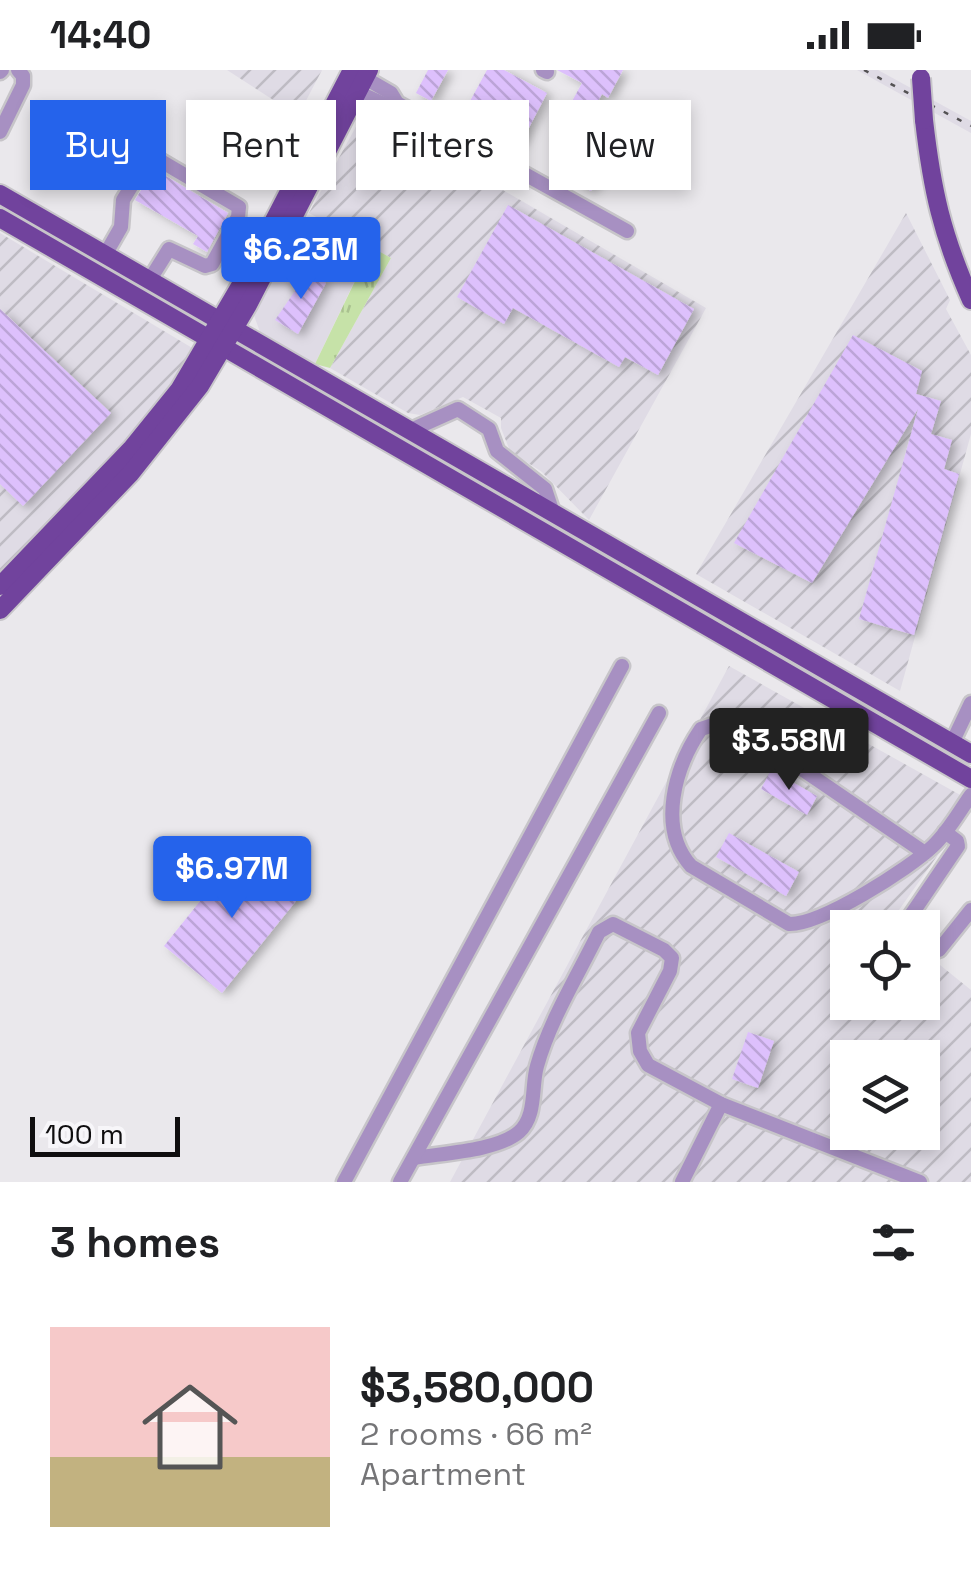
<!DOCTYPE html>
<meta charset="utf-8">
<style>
:root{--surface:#fff;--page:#f6f6f6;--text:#202124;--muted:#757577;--line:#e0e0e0;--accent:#2563eb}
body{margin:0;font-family:"Space Grotesk",sans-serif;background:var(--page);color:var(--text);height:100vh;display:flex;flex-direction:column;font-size:38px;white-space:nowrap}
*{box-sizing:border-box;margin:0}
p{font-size:32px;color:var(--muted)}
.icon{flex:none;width:55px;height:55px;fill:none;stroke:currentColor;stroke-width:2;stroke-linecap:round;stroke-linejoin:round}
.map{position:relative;height:1112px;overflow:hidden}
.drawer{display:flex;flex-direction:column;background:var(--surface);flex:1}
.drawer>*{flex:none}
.hud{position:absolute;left:30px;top:30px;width:912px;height:90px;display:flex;gap:20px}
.tools{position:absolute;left:830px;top:840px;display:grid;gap:20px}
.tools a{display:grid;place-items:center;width:110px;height:110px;border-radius:0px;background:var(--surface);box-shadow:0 5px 15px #0003;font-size:50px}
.scale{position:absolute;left:30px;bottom:25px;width:150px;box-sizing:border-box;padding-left:10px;border:5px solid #0f0e0f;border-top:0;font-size:28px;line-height:35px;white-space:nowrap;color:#0f0e0f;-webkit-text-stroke:8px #f7f6f9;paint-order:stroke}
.price{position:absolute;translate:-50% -85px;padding:0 22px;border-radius:10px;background:var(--accent);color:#fff;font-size:32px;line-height:65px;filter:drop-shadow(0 2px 5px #0008)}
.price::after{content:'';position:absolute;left:50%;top:60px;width:30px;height:22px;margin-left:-15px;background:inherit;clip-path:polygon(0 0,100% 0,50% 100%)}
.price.on{background:#222;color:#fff}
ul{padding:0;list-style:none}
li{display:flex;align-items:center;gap:30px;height:250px;padding:0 50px}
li+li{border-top:2px solid var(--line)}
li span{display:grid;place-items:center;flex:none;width:280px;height:200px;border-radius:0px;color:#555}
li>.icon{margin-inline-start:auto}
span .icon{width:120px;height:120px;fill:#fffc;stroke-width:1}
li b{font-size:42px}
h2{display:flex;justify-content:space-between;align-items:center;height:120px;padding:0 50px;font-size:42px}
.chip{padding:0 35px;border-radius:0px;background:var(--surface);box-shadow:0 5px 15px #0003;font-size:35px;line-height:90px}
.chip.on{background:var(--accent);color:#fff}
.status{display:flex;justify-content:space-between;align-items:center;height:70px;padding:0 50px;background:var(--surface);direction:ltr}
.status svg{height:28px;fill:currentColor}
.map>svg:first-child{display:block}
.built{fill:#dfdbe5}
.industrial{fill:url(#industrial-furrows);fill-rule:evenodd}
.grass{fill:url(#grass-tufts)}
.building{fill:url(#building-back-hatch);filter:url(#shadow)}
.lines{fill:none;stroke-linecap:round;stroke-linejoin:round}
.minor-casing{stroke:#c7c5c9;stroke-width:19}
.major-casing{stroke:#c7c5c9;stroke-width:22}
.minor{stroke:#a790c2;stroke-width:14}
.major{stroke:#71439d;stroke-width:18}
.rail{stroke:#545254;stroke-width:2.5;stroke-dasharray:5 10;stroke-linecap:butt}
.major-bridge-casing{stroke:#c7c5c9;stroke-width:22;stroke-linecap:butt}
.major-bridge{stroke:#71439d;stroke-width:18}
</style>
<div class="status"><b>14:40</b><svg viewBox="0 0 49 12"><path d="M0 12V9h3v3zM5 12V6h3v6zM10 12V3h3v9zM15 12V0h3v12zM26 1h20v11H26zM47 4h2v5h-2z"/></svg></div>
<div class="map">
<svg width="971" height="1112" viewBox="0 0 971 1112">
<defs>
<pattern id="industrial-furrows" width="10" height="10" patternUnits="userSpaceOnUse" patternTransform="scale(2.5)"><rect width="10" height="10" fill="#dfdbe5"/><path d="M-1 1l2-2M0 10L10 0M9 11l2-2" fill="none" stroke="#bebbc3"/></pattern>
<pattern id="grass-tufts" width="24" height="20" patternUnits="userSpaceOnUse" patternTransform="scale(2.5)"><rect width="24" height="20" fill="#c6e2a8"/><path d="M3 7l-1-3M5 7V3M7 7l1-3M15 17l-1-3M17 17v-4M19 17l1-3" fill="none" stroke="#a9c18f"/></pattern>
<pattern id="building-back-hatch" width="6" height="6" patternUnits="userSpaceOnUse" patternTransform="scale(2.5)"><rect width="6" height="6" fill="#ddc0fc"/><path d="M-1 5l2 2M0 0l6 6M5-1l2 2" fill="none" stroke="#bca4d7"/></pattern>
<filter id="shadow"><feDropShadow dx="5.5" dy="3" stdDeviation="5" flood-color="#0004"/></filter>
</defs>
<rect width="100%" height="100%" fill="#eae8ec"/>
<g class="built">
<polygon points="857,0 878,0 971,51 971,63"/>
<polygon points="289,166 358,204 315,294 260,262 252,240"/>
</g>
<g class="industrial">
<polygon points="227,0 322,0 298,46"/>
<polygon points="365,40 706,238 589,450 542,402 510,381 501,358 501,348 463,327 420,345 408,343 330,298 391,188 309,143"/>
<polygon points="906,143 950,230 946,239 971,285 971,364 900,621 696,504"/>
<polygon points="0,163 194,279 147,349 0,504"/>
<path d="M729,596L971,731V738L887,857L848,858V932H922L923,897L935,891L971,920V1112H450ZM848,988H922V1062H848Z"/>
</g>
<polygon class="grass" points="330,154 391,188 330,298 315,294 358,205 315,180"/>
<g class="building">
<polygon points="428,0 448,0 431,31 416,23"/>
<polygon points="487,0 504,0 547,23 520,75 463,44"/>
<polygon points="557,0 623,0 608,28 602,24 572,79 552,68 582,13"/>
<polygon points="602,67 616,75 591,121 577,114"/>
<polygon points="154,99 228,143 207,182 193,174 198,166 135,130"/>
<polygon points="508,135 694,239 658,305 625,287 619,297 513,238 504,254 457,227"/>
<polygon points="307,201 326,213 298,264 275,250 297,218 292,215 297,206 302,209"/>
<polygon points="0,239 111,343 23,436 0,414"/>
<polygon points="853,265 922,301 916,324 941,331 931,364 952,370 944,399 959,404 914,565 859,549 918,339 812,513 734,473"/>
<polygon points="771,700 817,726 807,745 761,719"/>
<polygon points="729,763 799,802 786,826 716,787"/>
<polygon points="242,779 300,826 222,923 164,876"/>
<polygon points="748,962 774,971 758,1018 732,1009"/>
</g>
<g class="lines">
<g class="minor-casing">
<g id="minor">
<polyline points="543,0 547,2"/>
<polyline points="0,2 2,0"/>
<polyline points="365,8 391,23 397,33 627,161"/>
<polyline points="349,18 386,35 397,33"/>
<polyline points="0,62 23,15 23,6 18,0"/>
<polyline points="105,185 121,157 123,130 149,87 154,87 239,137 238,147 212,194 205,196 169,179 149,211"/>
<polyline points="409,361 458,339 489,359 497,381 545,419 553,443"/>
<polyline points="952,673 971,633"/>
<path d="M925,783L743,659L719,653L701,659C675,697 657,758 691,796L789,854C821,855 909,799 933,776C948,762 959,742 971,725"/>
<polyline points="909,848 958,776 957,771 945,762"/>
<polyline points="939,880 971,840"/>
<path d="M414,1088C443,1083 497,1081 519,1062C537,1046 531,1017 537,996C550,950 578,905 599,862L613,854L664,880L672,888L670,901L638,963L640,981L648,995L721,1034L920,1112"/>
<polyline points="344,1112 622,596"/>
<polyline points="400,1112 659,643"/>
<polyline points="682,1112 721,1034"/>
</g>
</g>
<g class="major-casing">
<g id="major">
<path d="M924,50C932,120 942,165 971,230"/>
<polyline points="0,124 971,684"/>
<polyline points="0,148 971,709"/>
<polyline points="0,516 132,378 179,320 240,216 352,0"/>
<polyline points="0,540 131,403 200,316 248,235 369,0"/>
</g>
</g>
<use href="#minor" class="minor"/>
<use href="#major" class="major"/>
<polyline class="rail" points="864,0 971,56"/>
<g class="major-bridge-casing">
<polyline id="major-bridge" points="921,8 924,50"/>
</g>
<use href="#major-bridge" class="major-bridge"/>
</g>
</svg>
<div class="tools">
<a><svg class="icon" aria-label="locate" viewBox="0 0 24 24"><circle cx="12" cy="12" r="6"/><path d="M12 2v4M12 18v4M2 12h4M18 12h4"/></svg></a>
<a><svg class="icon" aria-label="layers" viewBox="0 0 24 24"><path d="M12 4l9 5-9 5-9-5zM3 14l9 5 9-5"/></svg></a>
</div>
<div class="scale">100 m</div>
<b class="price" style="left:301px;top:232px">$6.23M</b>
<b class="price on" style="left:789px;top:723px">$3.58M</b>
<b class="price" style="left:232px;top:851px">$6.97M</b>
<div class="hud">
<a class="chip on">Buy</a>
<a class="chip">Rent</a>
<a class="chip">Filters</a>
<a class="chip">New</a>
</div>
</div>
<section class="drawer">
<h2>3 homes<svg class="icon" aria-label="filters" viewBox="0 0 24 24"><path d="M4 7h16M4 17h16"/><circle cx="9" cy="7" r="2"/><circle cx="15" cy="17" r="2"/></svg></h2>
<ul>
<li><span style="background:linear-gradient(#f6c9c9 65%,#c2b280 0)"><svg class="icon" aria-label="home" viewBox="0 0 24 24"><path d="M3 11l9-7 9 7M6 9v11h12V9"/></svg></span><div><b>$3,580,000</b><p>2 rooms · 66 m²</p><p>Apartment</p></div></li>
</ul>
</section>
